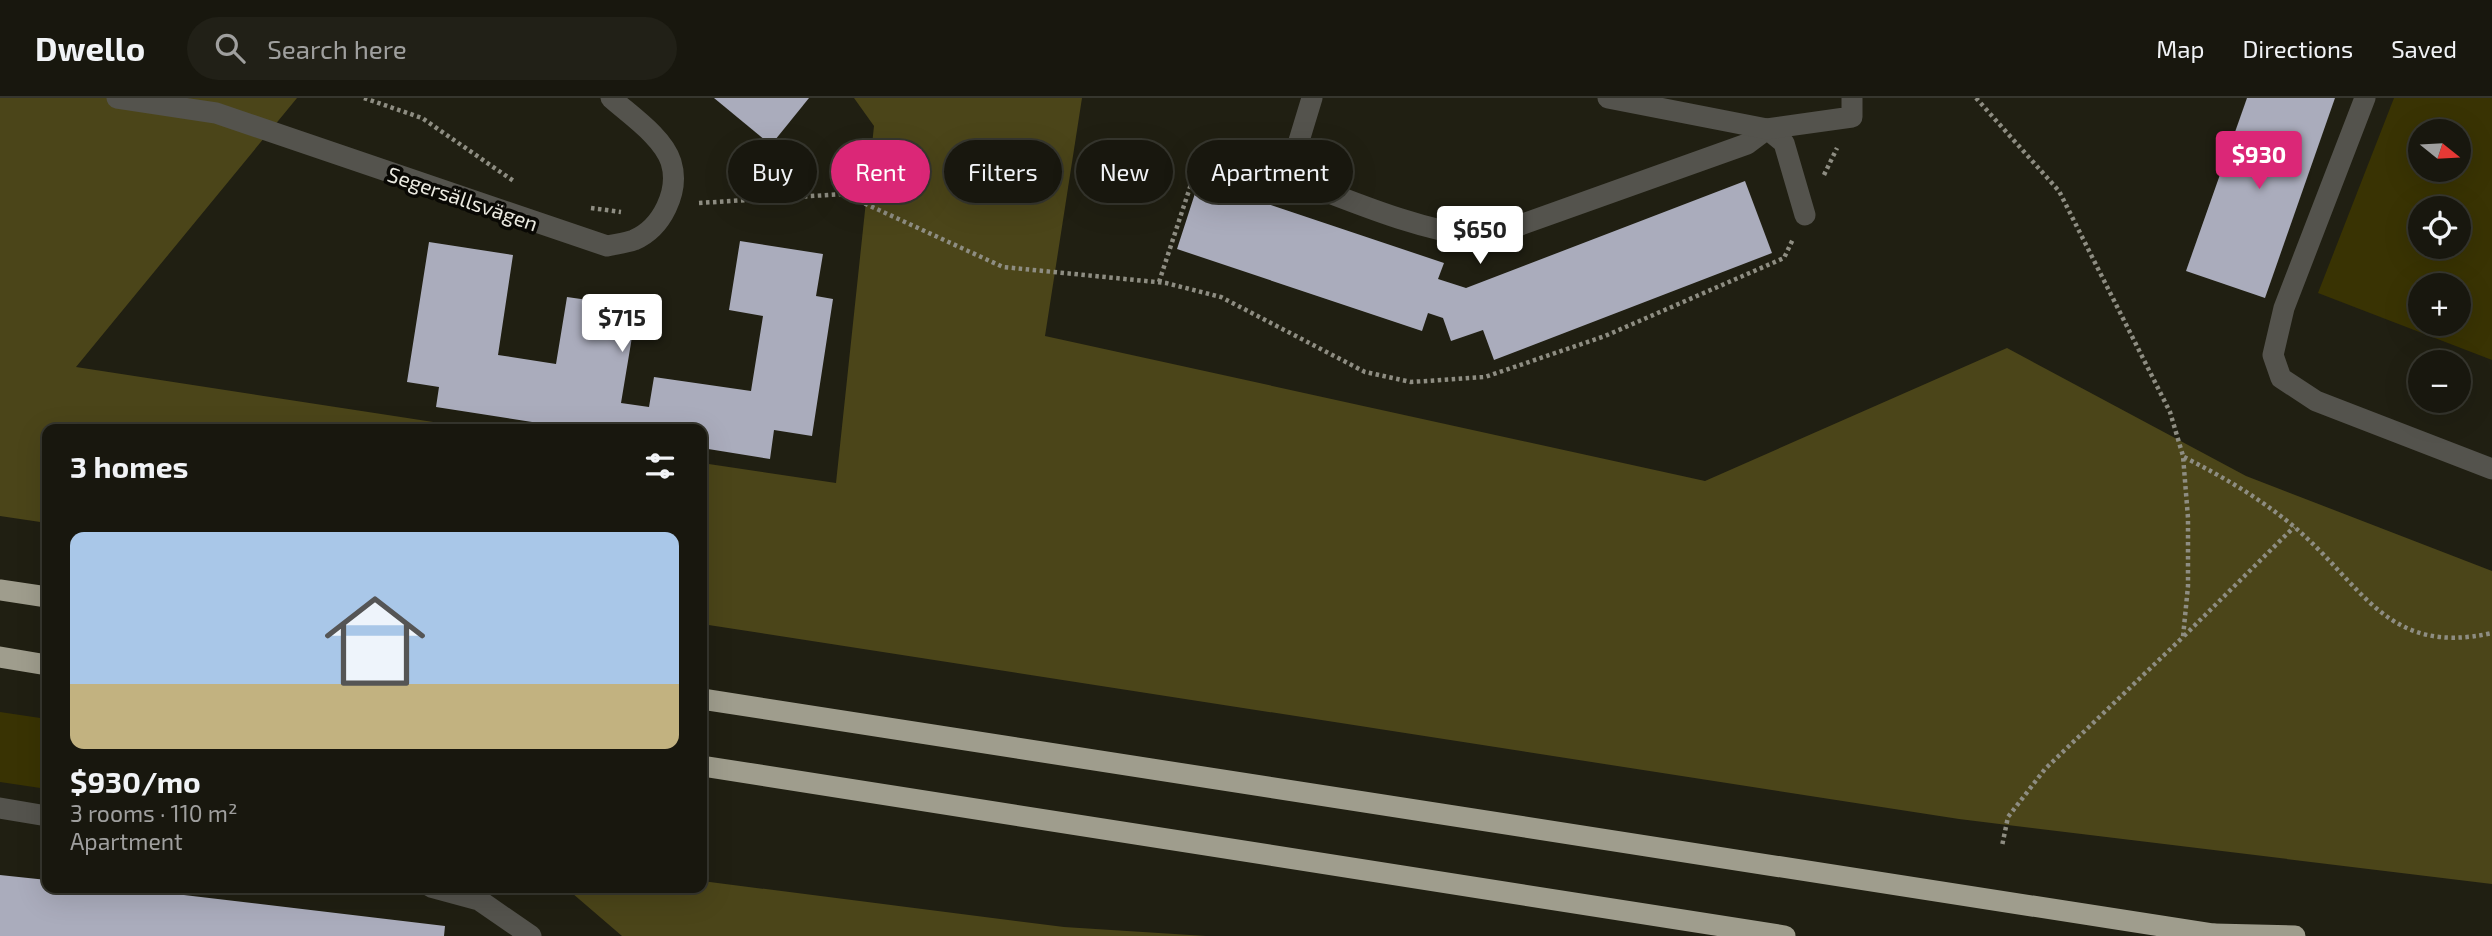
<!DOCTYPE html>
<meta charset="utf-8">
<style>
:root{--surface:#18170e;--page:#212017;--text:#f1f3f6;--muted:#9f9f9e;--line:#36362e;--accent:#db2777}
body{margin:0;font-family:"Exo 2",sans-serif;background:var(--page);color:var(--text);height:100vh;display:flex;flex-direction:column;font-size:26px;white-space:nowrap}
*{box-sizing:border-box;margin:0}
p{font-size:23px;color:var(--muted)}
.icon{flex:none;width:38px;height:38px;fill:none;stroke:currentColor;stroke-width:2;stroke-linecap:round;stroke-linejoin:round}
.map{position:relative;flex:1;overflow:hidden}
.panel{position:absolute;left:42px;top:326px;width:665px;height:469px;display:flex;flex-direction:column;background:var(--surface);border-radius:14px;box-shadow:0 7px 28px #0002,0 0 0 2px var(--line)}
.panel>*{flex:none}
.banner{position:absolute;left:728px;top:42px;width:665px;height:63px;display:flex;gap:14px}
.needle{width:46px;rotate:108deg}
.controls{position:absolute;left:2408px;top:21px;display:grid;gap:14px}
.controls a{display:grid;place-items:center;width:63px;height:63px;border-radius:50%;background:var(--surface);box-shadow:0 7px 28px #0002,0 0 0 2px var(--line);font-size:35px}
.price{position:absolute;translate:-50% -60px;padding:0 16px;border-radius:7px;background:#fff;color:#222;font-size:23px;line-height:46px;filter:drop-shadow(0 2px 4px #0008)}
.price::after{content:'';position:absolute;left:50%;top:42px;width:21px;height:16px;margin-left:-10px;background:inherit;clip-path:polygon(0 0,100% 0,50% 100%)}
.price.selected{background:var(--accent);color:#fff}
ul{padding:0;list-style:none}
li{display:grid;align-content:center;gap:14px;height:371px;padding:0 28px}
li span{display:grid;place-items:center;height:217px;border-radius:14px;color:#555}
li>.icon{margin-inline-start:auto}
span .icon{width:126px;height:126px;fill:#fffc;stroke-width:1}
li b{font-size:30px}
h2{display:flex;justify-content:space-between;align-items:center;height:84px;padding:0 28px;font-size:30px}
.chip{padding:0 24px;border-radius:32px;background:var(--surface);box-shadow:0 7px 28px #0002,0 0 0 2px var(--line);font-size:24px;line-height:63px}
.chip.selected{background:var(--accent);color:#fff}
header{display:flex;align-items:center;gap:42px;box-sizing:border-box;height:98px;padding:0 35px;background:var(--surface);border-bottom:2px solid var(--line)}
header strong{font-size:33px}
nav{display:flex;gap:38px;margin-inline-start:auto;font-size:24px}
.search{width:490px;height:63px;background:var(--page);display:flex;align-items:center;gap:18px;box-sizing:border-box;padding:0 24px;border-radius:38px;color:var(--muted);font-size:26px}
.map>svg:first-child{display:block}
.green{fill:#393303;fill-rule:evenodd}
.forest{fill:#4b4519}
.building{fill:#aaacbc}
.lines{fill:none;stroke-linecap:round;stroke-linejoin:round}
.path{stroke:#8e8d82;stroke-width:4.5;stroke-dasharray:3.5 3.5;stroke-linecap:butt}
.service{stroke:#54534d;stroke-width:21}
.minor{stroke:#54534d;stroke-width:21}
.motorway{stroke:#9f9d8d;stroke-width:21}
.labels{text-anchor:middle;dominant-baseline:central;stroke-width:7;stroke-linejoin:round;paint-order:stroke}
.street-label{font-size:21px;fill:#eae9e0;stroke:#090804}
</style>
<header>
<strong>Dwello</strong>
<div class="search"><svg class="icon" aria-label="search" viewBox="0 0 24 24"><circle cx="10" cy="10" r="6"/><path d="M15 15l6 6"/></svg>Search here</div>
<nav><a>Map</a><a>Directions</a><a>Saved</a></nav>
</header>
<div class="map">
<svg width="2492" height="838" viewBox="0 0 2492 838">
<rect width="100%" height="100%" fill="#201f12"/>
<g class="green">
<path d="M2394,0H2492V262L2318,195ZM2420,33H2459V72H2420ZM2420,110H2459V149H2420ZM2420,187H2459V226H2420Z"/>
<polygon points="0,614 47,621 47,691 0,684"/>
</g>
<g class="forest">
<polygon points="0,0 297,0 76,269 479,331 47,331 47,425 0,418"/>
<polygon points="854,0 1082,0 1045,238 1705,383 2007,250 2246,378 2492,473 2492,786 1959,721 702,526 702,365 836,385 874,28"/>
<polygon points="702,783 1064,829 1206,838 622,838 565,789 702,789"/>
</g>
<g class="building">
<polygon points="714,0 809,0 771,47"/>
<polygon points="2247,0 2335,0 2265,200 2186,173"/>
<polygon points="1199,83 1444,165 1438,181 1466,190 1745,83 1772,155 1494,262 1483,232 1451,243 1443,220 1428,215 1422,233 1177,151"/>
<polygon points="740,143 823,156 816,198 833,201 812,338 774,332 770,361 702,350 702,331 577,331 436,309 439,289 407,284 429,144 513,157 498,257 556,266 567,199 637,209 621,305 649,309 654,279 751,293 763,218 729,212"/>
<polygon points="0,777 47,782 47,789 116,789 445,828 444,838 0,838"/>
</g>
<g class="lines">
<g class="path">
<polyline points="364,0 422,20 515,84"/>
<polyline points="1976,0 2059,93 2170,314 2183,358 2188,420 2188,488 2183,539 2045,671 2008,719 2002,748"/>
<polyline points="1824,77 1837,50"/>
<polyline points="699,105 844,96 1003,169 1166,185 1221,199 1365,274 1411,284 1485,279 1605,238 1784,160 1793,141"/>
<polyline points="591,110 621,114"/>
<polyline points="1159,184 1194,77 1259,78"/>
<path d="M2184,359C2223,379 2258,399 2292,427C2363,486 2385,559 2492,535"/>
<polyline points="2184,538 2294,429"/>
</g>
<g class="service">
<path d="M1312,0L1288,79C1351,103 1417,132 1484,140L1747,46L1767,31L1784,45L1805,117"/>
<polyline points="2365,0 2284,210 2273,257 2281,280 2316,303 2492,371"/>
<polyline points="0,710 47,718"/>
<polyline points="431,789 479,802 531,838"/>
</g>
<g class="minor">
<path d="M117,0L216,15L607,148C616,146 626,145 634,142C662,130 680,93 671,64C663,39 630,17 611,0"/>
<polyline points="1608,0 1767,31 1852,19 1852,0"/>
</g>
<g class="motorway">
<polyline points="0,492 47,499"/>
<polyline points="0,559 47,567"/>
<polyline points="702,601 2225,838"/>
<polyline points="702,668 1785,838"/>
<polyline points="2214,836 2295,838"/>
</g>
</g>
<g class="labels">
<g class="street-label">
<text transform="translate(463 100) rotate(19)">Segersällsvägen</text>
</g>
</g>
</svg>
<div class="controls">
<a><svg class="needle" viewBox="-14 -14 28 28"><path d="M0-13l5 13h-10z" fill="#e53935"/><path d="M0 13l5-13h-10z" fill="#9f9f9e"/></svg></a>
<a><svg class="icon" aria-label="locate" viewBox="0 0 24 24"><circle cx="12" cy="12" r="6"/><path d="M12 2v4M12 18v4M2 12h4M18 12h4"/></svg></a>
<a>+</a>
<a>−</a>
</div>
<b class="price selected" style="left:2259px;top:93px">$930</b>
<b class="price" style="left:1480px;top:168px">$650</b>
<b class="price" style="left:622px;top:256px">$715</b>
<div class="banner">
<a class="chip">Buy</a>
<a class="chip selected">Rent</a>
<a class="chip">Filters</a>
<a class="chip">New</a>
<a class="chip">Apartment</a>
</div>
<section class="panel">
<h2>3 homes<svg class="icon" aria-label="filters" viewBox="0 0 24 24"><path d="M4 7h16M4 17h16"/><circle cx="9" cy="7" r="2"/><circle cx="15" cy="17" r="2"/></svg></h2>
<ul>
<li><span style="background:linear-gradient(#a9c7e8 70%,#c2b280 0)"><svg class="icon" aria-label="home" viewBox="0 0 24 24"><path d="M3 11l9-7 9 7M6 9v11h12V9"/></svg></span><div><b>$930/mo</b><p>3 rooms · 110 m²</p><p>Apartment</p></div></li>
</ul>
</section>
</div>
